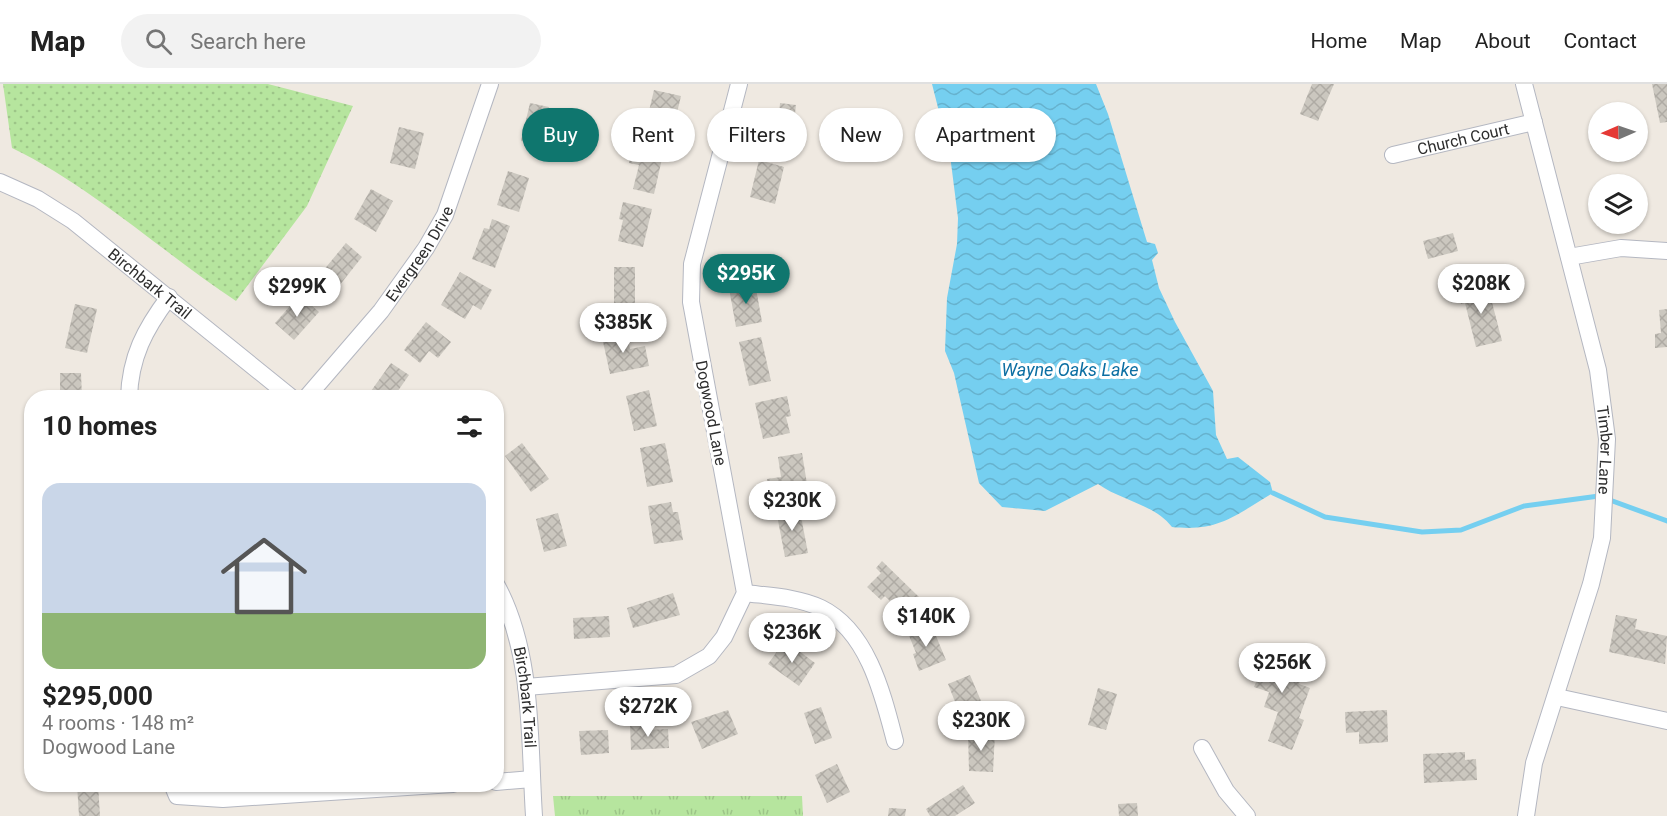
<!DOCTYPE html>
<meta charset="utf-8">
<style>
:root{--surface:#fff;--page:#f2f2f2;--text:#222;--muted:#767676;--line:#e0e0e0;--accent:#0f766e}
body{margin:0;font-family:Roboto,sans-serif;background:var(--page);color:var(--text);height:100vh;display:flex;flex-direction:column;font-size:22px;white-space:nowrap}
*{box-sizing:border-box;margin:0}
p{font-size:20px;color:var(--muted)}
.icon{flex:none;width:33px;height:33px;fill:none;stroke:currentColor;stroke-width:2;stroke-linecap:round;stroke-linejoin:round}
.map{position:relative;flex:1;overflow:hidden}
.panel{position:absolute;left:24px;top:306px;width:480px;height:402px;display:flex;flex-direction:column;background:var(--surface);border-radius:24px;box-shadow:0 2px 4px #0004}
.panel>*{flex:none}
.guide{position:absolute;left:522px;top:24px;width:570px;height:54px;display:flex;gap:12px}
.needle{width:39px;rotate:268deg}
.fabs{position:absolute;left:1588px;top:18px;display:grid;gap:12px}
.fabs a{display:grid;place-items:center;width:60px;height:60px;border-radius:50%;background:var(--surface);box-shadow:0 2px 4px #0004;font-size:30px}
.price{position:absolute;translate:-50% -51px;padding:0 14px;border-radius:21px;background:#fff;color:#222;font-size:20px;line-height:39px;filter:drop-shadow(0 2px 3px #0008)}
.price::after{content:'';position:absolute;left:50%;top:36px;width:18px;height:14px;margin-left:-9px;background:inherit;clip-path:polygon(0 0,100% 0,50% 100%)}
.price.on{background:var(--accent);color:#fff}
ul{padding:0;list-style:none}
li{display:grid;align-content:center;gap:12px;height:318px;padding:0 18px}
li span{display:grid;place-items:center;height:186px;border-radius:18px;color:#555}
li>.icon{margin-inline-start:auto}
span .icon{width:108px;height:108px;fill:#fffc;stroke-width:1}
li b{font-size:26px}
h2{display:flex;justify-content:space-between;align-items:center;height:72px;padding:0 18px;font-size:26px}
.pill{padding:0 21px;border-radius:27px;background:var(--surface);box-shadow:0 2px 4px #0004;font-size:21px;line-height:54px}
.pill.on{background:var(--accent);color:#fff}
header{display:flex;align-items:center;gap:36px;box-sizing:border-box;height:84px;padding:0 30px;background:var(--surface);border-bottom:2px solid var(--line)}
header strong{font-size:28px}
nav{display:flex;gap:33px;margin-inline-start:auto;font-size:21px}
.search{width:420px;height:54px;background:var(--page);display:flex;align-items:center;gap:15px;box-sizing:border-box;padding:0 21px;border-radius:33px;color:var(--muted);font-size:22px}
.map>svg:first-child{display:block}
.grass{fill:url(#grass-dots)}
.park{fill:url(#park-tufts)}
.water{fill:url(#water-waves)}
.lines{fill:none;stroke-linecap:round;stroke-linejoin:round}
.stream{stroke:#75cff0;stroke-width:5}
.building{fill:url(#building-cross-hatch)}
.street-casing{stroke:#b4b7c1;stroke-width:18}
.street{stroke:#fff;stroke-width:16}
.labels{text-anchor:middle;dominant-baseline:central;stroke-width:6;stroke-linejoin:round;paint-order:stroke}
.street-label{font-size:16px;fill:#2e2e2e;stroke:#fff}
.water-label{font-size:18px;font-style:italic;fill:#0d6fa3;stroke:#fff}
</style>
<header>
<strong>Map</strong>
<div class="search"><svg class="icon" aria-label="search" viewBox="0 0 24 24"><circle cx="10" cy="10" r="6"/><path d="M15 15l6 6"/></svg>Search here</div>
<nav><a>Home</a><a>Map</a><a>About</a><a>Contact</a></nav>
</header>
<div class="map">
<svg width="1667" height="732" viewBox="0 0 1667 732">
<defs>
<pattern id="grass-dots" width="8" height="8" patternUnits="userSpaceOnUse" patternTransform="scale(1.5)"><rect width="8" height="8" fill="#b6e59e"/><path d="M2 2h.1M6 6h.1" fill="none" stroke="#9dc588" stroke-width="1.8" stroke-linecap="round"/></pattern>
<pattern id="park-tufts" width="24" height="20" patternUnits="userSpaceOnUse" patternTransform="scale(1.5)"><rect width="24" height="20" fill="#b6e59e"/><path d="M3 7l-1-3M5 7V3M7 7l1-3M15 17l-1-3M17 17v-4M19 17l1-3" fill="none" stroke="#9dc588"/></pattern>
<pattern id="water-waves" width="16" height="10" patternUnits="userSpaceOnUse" patternTransform="scale(1.5)"><rect width="16" height="10" fill="#75cff0"/><path d="M0 5q4-4 8 0t8 0" fill="none" stroke="#66b2ce"/></pattern>
<pattern id="building-cross-hatch" width="8" height="8" patternUnits="userSpaceOnUse" patternTransform="scale(1.5)"><rect width="8" height="8" fill="#cbc7bf"/><path d="M0 0l8 8M0 8l8-8" fill="none" stroke="#afaba4"/></pattern>
</defs>
<rect width="100%" height="100%" fill="#efe9e1"/>
<path class="grass" d="M3,0H268L353,22L307,122L236,217C162,168 91,102 12,64Z"/>
<polygon class="park" points="553,712 802,712 803,732 555,732"/>
<path class="water" d="M932,0H1096L1108,30L1147,158L1155,160L1158,169L1152,176L1159,204L1175,238L1213,307L1216,351L1227,375L1238,373L1270,398L1273,409C1235,431 1220,448 1172,443C1154,420 1122,417 1098,400L1045,427L1002,423L979,399L954,289L945,267L947,214L957,160L958,134L950,71Z"/>
<g class="lines">
<polyline class="stream" points="1273,409 1325,433 1422,448 1461,446 1524,422 1599,412 1667,437"/>
</g>
<g class="building">
<polygon points="1312,0 1334,0 1318,37 1300,30"/>
<polygon points="1652,0 1667,0 1667,38 1660,39"/>
<polygon points="654,6 681,12 672,50 635,42 639,25 649,27"/>
<polygon points="530,19 549,23 545,39 551,41 546,62 521,57"/>
<polygon points="780,19 796,21 792,56 769,53 772,31 779,32"/>
<polygon points="399,43 424,49 415,85 390,79"/>
<polygon points="633,59 664,66 654,110 633,105 639,81 629,79"/>
<polygon points="759,76 784,83 775,120 750,113"/>
<polygon points="508,87 529,94 519,128 497,121"/>
<polygon points="371,105 393,117 376,148 354,135"/>
<polygon points="623,118 652,125 643,163 618,157 623,136 619,135"/>
<polygon points="492,135 510,142 495,184 472,175 484,144 489,145"/>
<polygon points="1453,149 1458,167 1428,175 1423,157"/>
<polygon points="346,159 362,173 335,207 318,193"/>
<rect x="614" y="183" width="21" height="44"/>
<polygon points="460,188 492,206 481,226 473,221 465,235 441,221"/>
<polygon points="755,199 762,238 736,243 729,204"/>
<polygon points="1487,199 1502,257 1476,263 1465,219 1461,220 1458,207"/>
<polygon points="300,211 319,228 294,256 275,239"/>
<polygon points="75,220 97,225 87,269 65,264"/>
<polygon points="1667,225 1667,263 1655,264 1655,250 1661,249 1659,226"/>
<polygon points="426,238 451,258 438,274 429,267 420,279 404,266"/>
<polygon points="626,248 630,265 645,262 649,282 610,290 602,253"/>
<polygon points="761,253 771,297 749,302 739,258"/>
<polygon points="391,279 409,291 393,314 366,314"/>
<polygon points="60,289 81,289 82,314 60,314"/>
<polygon points="649,306 657,342 634,347 626,312"/>
<polygon points="787,312 791,332 786,333 790,349 763,355 755,319"/>
<polygon points="522,359 549,395 531,408 505,372"/>
<polygon points="665,359 673,398 647,403 640,364"/>
<polygon points="802,369 808,406 770,413 767,395 781,393 778,373"/>
<polygon points="671,418 673,428 678,428 683,456 654,460 648,422"/>
<polygon points="799,422 808,469 785,473 776,426"/>
<polygon points="558,429 567,462 544,468 536,435"/>
<polygon points="882,477 919,513 903,530 885,512 881,516 867,503 881,489 876,484"/>
<polygon points="673,509 680,531 633,544 627,524"/>
<polygon points="1616,531 1637,535 1635,545 1667,552 1665,580 1609,568"/>
<polygon points="609,532 610,553 574,555 573,534"/>
<polygon points="931,540 946,576 919,587 913,570 916,569 908,549"/>
<polygon points="783,559 793,567 795,564 815,579 799,602 768,580"/>
<polygon points="1260,563 1307,579 1299,600 1310,604 1299,634 1304,636 1292,666 1268,657 1278,628 1264,623 1269,608 1254,603 1260,588 1251,585"/>
<polygon points="970,591 984,624 961,633 948,600"/>
<polygon points="1098,604 1117,610 1106,646 1088,641"/>
<polygon points="821,623 832,654 815,660 804,629"/>
<polygon points="728,626 738,650 702,665 691,638"/>
<polygon points="1387,626 1388,658 1359,660 1359,648 1346,649 1345,628"/>
<polygon points="647,640 647,646 668,645 669,664 631,666 630,641"/>
<polygon points="608,646 609,669 581,671 579,647"/>
<polygon points="968,648 995,649 993,688 969,687"/>
<polygon points="1465,668 1465,676 1476,675 1477,696 1424,699 1423,670"/>
<polygon points="837,680 850,708 827,719 815,691"/>
<polygon points="77,700 98,700 100,732 79,732"/>
<polygon points="963,701 975,719 955,732 930,732 926,725"/>
<polygon points="1137,719 1138,732 1119,732 1118,720"/>
<polygon points="889,724 906,725 905,732 888,732"/>
</g>
<g class="lines">
<g class="street-casing">
<g id="street">
<path id="s1" d="M1524,0L1598,286L1607,355L1602,454L1591,500L1534,679L1526,732"/>
<path id="s2" d="M1393,71L1534,38"/>
<path id="s3" d="M0,98L38,115L73,137L292,314"/>
<polyline points="1569,173 1621,164 1667,167"/>
<path d="M129,314C130,273 145,245 169,213"/>
<path id="s4" d="M306,314L381,227L426,164L445,131L490,0"/>
<path id="s5" d="M496,500C534,569 529,656 534,732"/>
<path d="M745,509C769,512 798,513 821,524C868,547 883,611 895,657"/>
<polyline points="526,603 676,591 709,572 724,553 745,509 691,218 692,180 739,0"/>
<polyline points="1557,613 1667,637"/>
<polyline points="1202,664 1226,707 1247,732"/>
<polyline points="496,698 532,695"/>
<polyline points="172,700 177,712 223,715 453,700"/>
</g>
</g>
<use href="#street" class="street"/>
</g>
<g class="labels">
<g class="street-label">
<text stroke="none"><textPath href="#s2" startOffset="72">Church Court</textPath></text>
<text stroke="none"><textPath href="#s4" startOffset="184">Evergreen Drive</textPath></text>
<text stroke="none"><textPath href="#s3" startOffset="182">Birchbark Trail</textPath></text>
<text transform="translate(711 329) rotate(79)">Dogwood Lane</text>
<text stroke="none"><textPath href="#s1" startOffset="376">Timber Lane</textPath></text>
<text stroke="none"><textPath href="#s5" startOffset="118">Birchbark Trail</textPath></text>
</g>
<g class="water-label">
<text x="1070" y="285">Wayne Oaks Lake</text>
</g>
</g>
</svg>
<div class="fabs">
<a><svg class="needle" viewBox="-14 -14 28 28"><path d="M0-13l5 13h-10z" fill="#e53935"/><path d="M0 13l5-13h-10z" fill="#767676"/></svg></a>
<a><svg class="icon" aria-label="layers" viewBox="0 0 24 24"><path d="M12 4l9 5-9 5-9-5zM3 14l9 5 9-5"/></svg></a>
</div>
<b class="price on" style="left:746px;top:221px">$295K</b>
<b class="price" style="left:1481px;top:231px">$208K</b>
<b class="price" style="left:297px;top:234px">$299K</b>
<b class="price" style="left:623px;top:270px">$385K</b>
<b class="price" style="left:792px;top:448px">$230K</b>
<b class="price" style="left:926px;top:564px">$140K</b>
<b class="price" style="left:792px;top:580px">$236K</b>
<b class="price" style="left:1282px;top:610px">$256K</b>
<b class="price" style="left:648px;top:654px">$272K</b>
<b class="price" style="left:981px;top:668px">$230K</b>
<div class="guide">
<a class="pill on">Buy</a>
<a class="pill">Rent</a>
<a class="pill">Filters</a>
<a class="pill">New</a>
<a class="pill">Apartment</a>
</div>
<section class="panel">
<h2>10 homes<svg class="icon" aria-label="filters" viewBox="0 0 24 24"><path d="M4 7h16M4 17h16"/><circle cx="9" cy="7" r="2"/><circle cx="15" cy="17" r="2"/></svg></h2>
<ul>
<li><span style="background:linear-gradient(#c9d6e8 70%,#8fb573 0)"><svg class="icon" aria-label="home" viewBox="0 0 24 24"><path d="M3 11l9-7 9 7M6 9v11h12V9"/></svg></span><div><b>$295,000</b><p>4 rooms · 148 m²</p><p>Dogwood Lane</p></div></li>
</ul>
</section>
</div>
